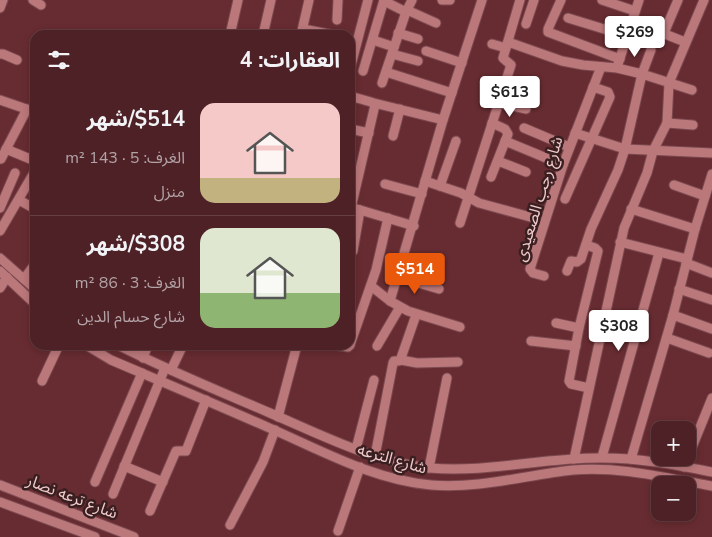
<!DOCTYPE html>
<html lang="ar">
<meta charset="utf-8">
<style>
:root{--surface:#4d2125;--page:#54292d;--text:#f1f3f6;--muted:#b3a3a7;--line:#643e42;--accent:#ea580c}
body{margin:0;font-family:"Nunito Sans","Noto Sans Arabic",sans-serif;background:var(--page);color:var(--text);direction:rtl;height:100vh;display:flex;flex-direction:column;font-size:19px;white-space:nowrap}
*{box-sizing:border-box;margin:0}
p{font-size:16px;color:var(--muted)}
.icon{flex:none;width:28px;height:28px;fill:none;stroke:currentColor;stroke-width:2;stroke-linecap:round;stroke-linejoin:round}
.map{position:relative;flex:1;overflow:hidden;direction:ltr}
.side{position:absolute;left:30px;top:30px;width:325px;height:320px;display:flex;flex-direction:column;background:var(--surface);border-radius:15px;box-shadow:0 2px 8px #0003,0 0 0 1px var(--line);direction:rtl}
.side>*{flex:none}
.buttons{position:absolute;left:651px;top:421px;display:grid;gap:10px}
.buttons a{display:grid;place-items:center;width:45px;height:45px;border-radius:10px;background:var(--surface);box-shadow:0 2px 8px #0003,0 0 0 1px var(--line);font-size:25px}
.price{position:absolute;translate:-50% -42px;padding:0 11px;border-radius:5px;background:#fff;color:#222;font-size:16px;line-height:32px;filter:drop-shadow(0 1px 2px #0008)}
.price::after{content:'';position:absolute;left:50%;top:30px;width:15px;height:11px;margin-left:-8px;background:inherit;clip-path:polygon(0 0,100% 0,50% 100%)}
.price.on{background:var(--accent);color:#fff}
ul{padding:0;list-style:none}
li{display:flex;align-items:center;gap:15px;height:125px;padding:0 15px}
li+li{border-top:1px solid var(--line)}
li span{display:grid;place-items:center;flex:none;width:140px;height:100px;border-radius:15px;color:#555}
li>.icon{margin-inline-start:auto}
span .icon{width:60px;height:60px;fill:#fffc;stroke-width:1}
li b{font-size:21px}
h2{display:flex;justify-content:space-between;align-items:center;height:60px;padding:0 15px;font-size:21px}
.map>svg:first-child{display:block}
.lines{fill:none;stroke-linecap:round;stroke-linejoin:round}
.minor-casing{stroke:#7b494f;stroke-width:11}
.minor{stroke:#bb787b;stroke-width:9}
.labels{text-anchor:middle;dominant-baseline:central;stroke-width:5;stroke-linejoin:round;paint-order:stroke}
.street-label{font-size:16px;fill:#f1cbcc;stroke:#3a1f21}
</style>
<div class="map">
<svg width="712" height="537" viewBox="0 0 712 537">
<rect width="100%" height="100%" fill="#672c31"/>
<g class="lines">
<g class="minor-casing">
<g id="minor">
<polyline points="33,0 41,5"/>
<polyline points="442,0 450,0"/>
<polyline points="561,0 548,29 548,32 620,59"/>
<polyline points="602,0 635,11"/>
<polyline points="384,1 406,12"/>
<polyline points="0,8 3,0"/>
<polyline points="407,10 436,23"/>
<polyline points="568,18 627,36"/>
<polyline points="337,20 338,0"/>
<polyline points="632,21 685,42"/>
<polyline points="526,24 534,0"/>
<polyline points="303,29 334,35"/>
<polyline points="398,33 418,39"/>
<polyline points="664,33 678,0"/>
<polyline points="230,35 238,0"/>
<polyline points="263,35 271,0"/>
<polyline points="301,35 309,0"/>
<polyline points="373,40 394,47"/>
<polyline points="508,42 562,61 583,65 617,68 642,74 692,90"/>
<polyline points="492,44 506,48"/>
<polyline points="426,51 462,63"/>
<polyline points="0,54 3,54 17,60"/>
<polyline points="392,54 418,61"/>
<polyline points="618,64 639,0"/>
<polyline points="350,69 368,0"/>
<polyline points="363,71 384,0"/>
<polyline points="386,72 452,93"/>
<polyline points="382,83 406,12 412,0"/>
<polyline points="350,96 371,102 375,105 351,208"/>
<polyline points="0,100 35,112"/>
<polyline points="374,103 443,120"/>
<polyline points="499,103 526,109"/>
<polyline points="667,123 693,125"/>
<polyline points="524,128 569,147"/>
<polyline points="350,129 369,133"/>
<polyline points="575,133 625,149 712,153"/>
<polyline points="393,136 400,109"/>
<polyline points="505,141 563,165"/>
<polyline points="6,149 35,161"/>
<polyline points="1,159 27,109"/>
<polyline points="498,161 526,172"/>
<polyline points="491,177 508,134 505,129 492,123"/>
<polyline points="425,181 461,193 479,203 534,218"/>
<polyline points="385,184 422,194"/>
<polyline points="674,185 705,196"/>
<polyline points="440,186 456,141"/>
<polyline points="565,199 610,97 608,92 593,87"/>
<polyline points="19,200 35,209"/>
<polyline points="350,207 414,226"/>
<polyline points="0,208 15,173"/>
<polyline points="631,209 695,229"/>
<polyline points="460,223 511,65 503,58 520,0"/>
<polyline points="0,231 35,171"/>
<polyline points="620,242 687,259"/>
<polyline points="586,245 595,248 598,251 579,328 569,381 571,384 589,388"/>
<polyline points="353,251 360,210"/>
<polyline points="0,258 35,289"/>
<polyline points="403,259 417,264"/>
<polyline points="686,263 712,273"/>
<polyline points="0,271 35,304"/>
<polyline points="567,271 571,261 577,262 581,259 591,229 618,170 625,149 642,74 651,50"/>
<polyline points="544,276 533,273 530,269 563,165 601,67"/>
<polyline points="398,277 439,289"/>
<polyline points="24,279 35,264"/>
<polyline points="371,286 390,301 408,311 460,327"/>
<polyline points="0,288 7,277"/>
<polyline points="679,289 712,300"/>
<polyline points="390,301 443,120 482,0"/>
<polyline points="673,315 712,329"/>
<polyline points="556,323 579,328"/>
<polyline points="667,338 709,353"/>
<polyline points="531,341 576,346"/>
<path d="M86,345L111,360C165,383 220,406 274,430C324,452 375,480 431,485C479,489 526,475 573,470C620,466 666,478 712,486"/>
<path d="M118,345C167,370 219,391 270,413C319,434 376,463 430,468C488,473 545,457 603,458C640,458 676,465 712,472"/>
<polyline points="333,345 348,347 350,345"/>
<polyline points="350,345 376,270 388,218"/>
<polyline points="377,346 400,307"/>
<polyline points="143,358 148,345"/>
<polyline points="401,360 417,363 458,362"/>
<polyline points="171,370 183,345"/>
<polyline points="42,381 59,345"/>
<polyline points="278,417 297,345"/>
<polyline points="356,449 374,380"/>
<polyline points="375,456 393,363 394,361 399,361 401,358 416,315"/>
<polyline points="602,457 659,253"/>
<polyline points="574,459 624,228 647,173 653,151 667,123 669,83 704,0"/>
<polyline points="631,459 673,315 695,229 712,174"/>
<polyline points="124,466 163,482"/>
<polyline points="684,467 712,398"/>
<polyline points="429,468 447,378"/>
<polyline points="95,482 142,373"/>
<polyline points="0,485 134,537"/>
<polyline points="113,494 165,368"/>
<polyline points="0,502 95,537"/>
<polyline points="150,511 176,451 186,451 206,400"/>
<polyline points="230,525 263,462 275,430"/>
<polyline points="338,531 360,467"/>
</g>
</g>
<use href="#minor" class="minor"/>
</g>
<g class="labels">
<g class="street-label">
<text transform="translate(539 199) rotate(-73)">شارع رجب الصعيدى</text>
<text transform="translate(392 459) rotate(16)">شارع الترعه</text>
<text transform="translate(72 497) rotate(21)">شارع ترعه نصار</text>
</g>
</g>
</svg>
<div class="buttons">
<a>+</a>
<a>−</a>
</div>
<b class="price" style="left:635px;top:58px">$269</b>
<b class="price" style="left:510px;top:118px">$613</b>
<b class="price on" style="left:415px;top:295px">$514</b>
<b class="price" style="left:619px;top:352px">$308</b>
<section class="side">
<h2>العقارات: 4<svg class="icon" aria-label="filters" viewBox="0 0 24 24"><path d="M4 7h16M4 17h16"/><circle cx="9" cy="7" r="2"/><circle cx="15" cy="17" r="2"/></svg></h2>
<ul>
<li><span style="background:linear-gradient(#f6c9c9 75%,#c2b280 0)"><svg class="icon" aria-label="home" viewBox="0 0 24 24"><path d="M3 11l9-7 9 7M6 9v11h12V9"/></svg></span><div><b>$514/شهر</b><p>الغرف: 5 · 143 m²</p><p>منزل</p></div></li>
<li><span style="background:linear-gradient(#dfe7d0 65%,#8fb573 0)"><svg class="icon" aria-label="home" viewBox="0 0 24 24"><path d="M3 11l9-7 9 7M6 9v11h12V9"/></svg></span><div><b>$308/شهر</b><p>الغرف: 3 · 86 m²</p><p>شارع حسام الدين</p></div></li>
</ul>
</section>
</div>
